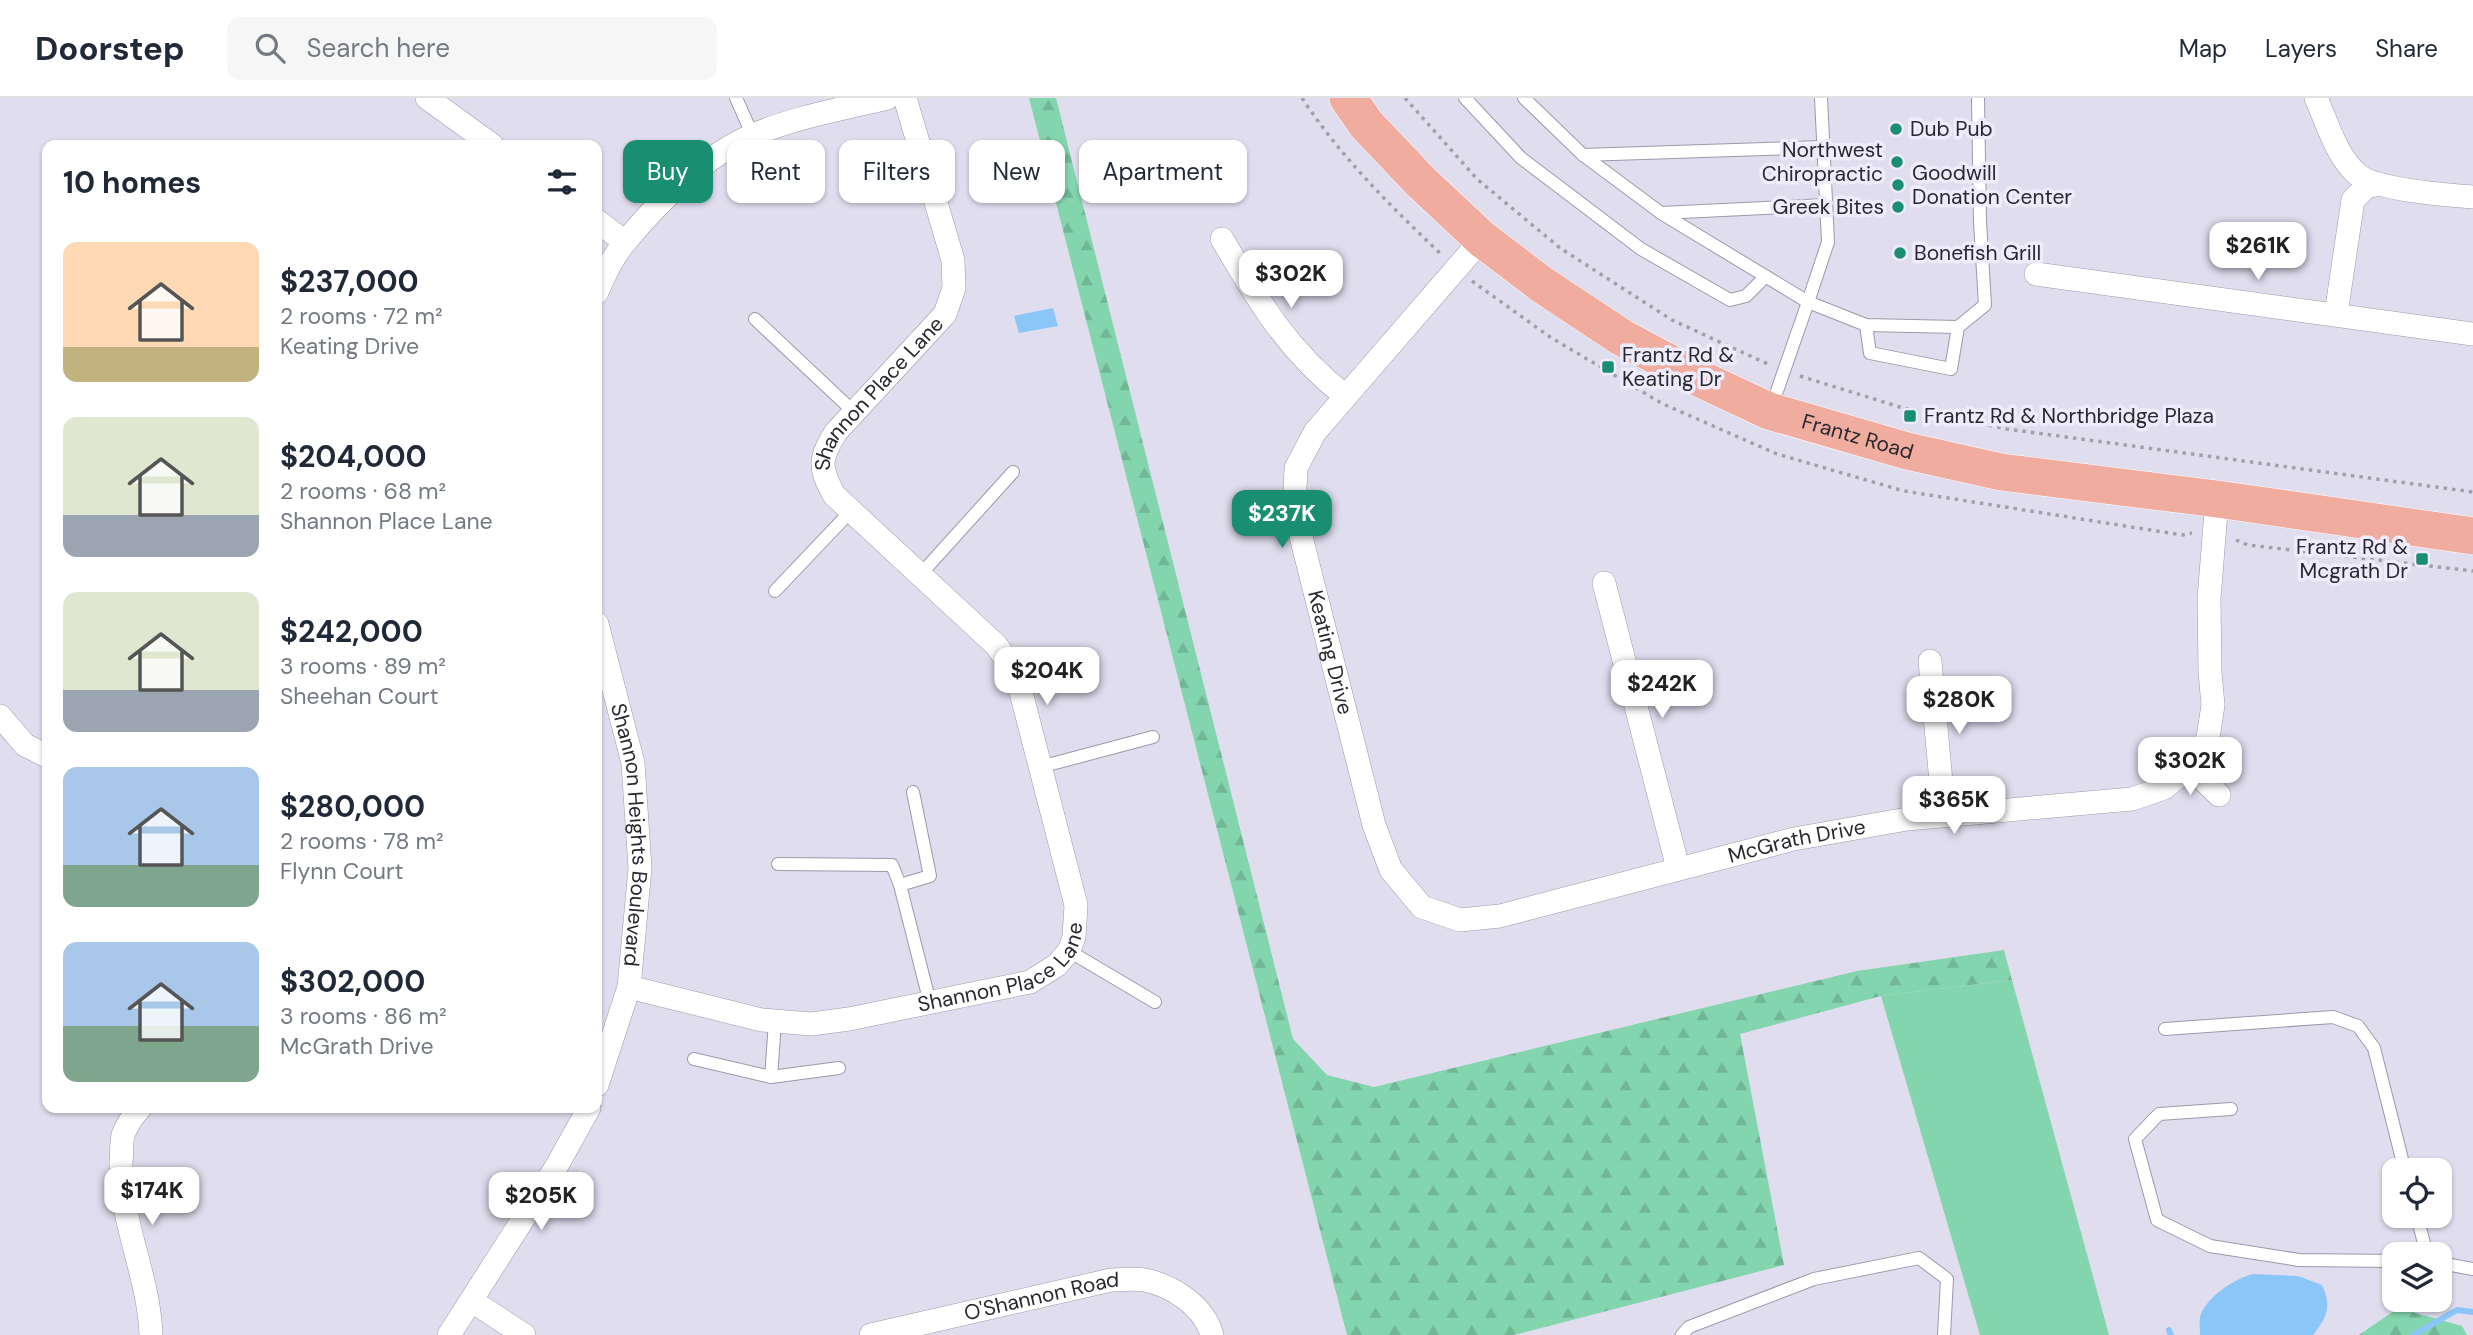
<!DOCTYPE html>
<meta charset="utf-8">
<style>
:root{--surface:#fff;--page:#f6f6f7;--text:#1f2937;--muted:#747a83;--line:#e0e1e3;--accent:#1a8e70}
body{margin:0;font-family:"DM Sans",sans-serif;background:var(--page);color:var(--text);height:100vh;display:flex;flex-direction:column;font-size:26px;white-space:nowrap}
*{box-sizing:border-box;margin:0}
p{font-size:23px;color:var(--muted)}
.icon{flex:none;width:38px;height:38px;fill:none;stroke:currentColor;stroke-width:2;stroke-linecap:round;stroke-linejoin:round}
.map{position:relative;flex:1;overflow:hidden}
.drawer{position:absolute;left:42px;top:42px;width:560px;height:973px;display:flex;flex-direction:column;background:var(--surface);border-radius:14px;box-shadow:0 2px 5px #0004}
.drawer>*{flex:none}
.top-card{position:absolute;left:623px;top:42px;width:665px;height:63px;display:flex;gap:14px}
.fabs{position:absolute;left:2382px;top:1060px;display:grid;gap:14px}
.fabs a{display:grid;place-items:center;width:70px;height:70px;border-radius:14px;background:var(--surface);box-shadow:0 2px 5px #0004;font-size:35px}
.price{position:absolute;translate:-50% -60px;padding:0 16px;border-radius:14px;background:#fff;color:#222;font-size:23px;line-height:46px;filter:drop-shadow(0 2px 4px #0008)}
.price::after{content:'';position:absolute;left:50%;top:42px;width:21px;height:16px;margin-left:-10px;background:inherit;clip-path:polygon(0 0,100% 0,50% 100%)}
.price.on{background:var(--accent);color:#fff}
ul{padding:0;list-style:none}
li{display:flex;align-items:center;gap:21px;height:175px;padding:0 21px}
li span{display:grid;place-items:center;flex:none;width:196px;height:140px;border-radius:14px;color:#555}
li>.icon{margin-inline-start:auto}
span .icon{width:84px;height:84px;fill:#fffc;stroke-width:1}
li b{font-size:30px}
h2{display:flex;justify-content:space-between;align-items:center;height:84px;padding:0 21px;font-size:30px}
.tag{padding:0 24px;border-radius:14px;background:var(--surface);box-shadow:0 2px 5px #0004;font-size:24px;line-height:63px}
.tag.on{background:var(--accent);color:#fff}
header{display:flex;align-items:center;gap:42px;box-sizing:border-box;height:98px;padding:0 35px;background:var(--surface);border-bottom:2px solid var(--line)}
header strong{font-size:33px}
nav{display:flex;gap:38px;margin-inline-start:auto;font-size:24px}
.search{width:490px;height:63px;background:var(--page);display:flex;align-items:center;gap:18px;box-sizing:border-box;padding:0 24px;border-radius:14px;color:var(--muted);font-size:26px}
.map>svg:first-child{display:block}
.green{fill:#83d5ae}
.forest{fill:url(#forest-firs)}
.water{fill:#8bc6f8}
.lines{fill:none;stroke-linecap:round;stroke-linejoin:round}
.stream{stroke:#8bc6f8;stroke-width:6}
.service-casing{stroke:#9c99a9;stroke-width:14}
.minor-casing{stroke:#9c99a9;stroke-width:24}
.primary-casing{stroke:#fff;stroke-width:38}
.path{stroke:#a29fad;stroke-width:3.5;stroke-dasharray:3.5 5;stroke-linecap:butt}
.service{stroke:#fff;stroke-width:12}
.minor{stroke:#fff;stroke-width:23}
.primary{stroke:#efac9f;stroke-width:37}
.poi-dot{fill:#1a8e70;stroke:#eeebfc;stroke-width:2.5}
.labels{text-anchor:middle;dominant-baseline:central;stroke-width:7;stroke-linejoin:round;paint-order:stroke}
.poi-label{font-size:21px;fill:#2a282f;stroke:#eeebfc;text-anchor:start}
.street-label{font-size:21px;fill:#2a282f;stroke:#eeebfc}
</style>
<header>
<strong>Doorstep</strong>
<div class="search"><svg class="icon" aria-label="search" viewBox="0 0 24 24"><circle cx="10" cy="10" r="6"/><path d="M15 15l6 6"/></svg>Search here</div>
<nav><a>Map</a><a>Layers</a><a>Share</a></nav>
</header>
<div class="map">
<svg width="2473" height="1237" viewBox="0 0 2473 1237">
<defs>
<pattern id="forest-firs" width="22" height="20" patternUnits="userSpaceOnUse" patternTransform="scale(1.75)"><rect width="22" height="20" fill="#83d5ae"/><path d="M5 1l3.5 6h-7zM16 11l3.5 6h-7z" fill="#71b796"/></pattern>
</defs>
<rect width="100%" height="100%" fill="#e0ddef"/>
<polygon class="green" points="2012,882 2109,1237 1980,1237 1881,898"/>
<g class="forest">
<polygon points="1029,0 1056,0 1293,941 1327,977 1374,989 1857,873 2004,852 2012,882 1881,898 1740,936 1784,1167 1514,1237 1347,1237"/>
<polygon points="2398,1210 2462,1228 2467,1237 2359,1237"/>
</g>
<g class="water">
<polygon points="1053,210 1058,228 1019,235 1014,218"/>
<path d="M2253,1176L2298,1178L2322,1187C2332,1208 2327,1220 2313,1237H2200C2200,1232 2199,1224 2200,1219C2206,1199 2234,1181 2253,1176Z"/>
</g>
<g class="lines">
<g class="stream">
<polyline points="2169,1232 2171,1237"/>
<polyline points="2413,1237 2457,1212 2473,1214"/>
</g>
<g class="service-casing">
<g id="service">
<polyline points="736,0 753,38"/>
<polyline points="1465,0 1521,60 1641,151 1730,202 1746,198 1765,179"/>
<polyline points="1524,0 1583,57 1661,115 1808,204 1771,310"/>
<polyline points="1821,0 1828,144 1808,204 1866,227 1958,229 1985,207 1980,124 1978,0"/>
<polyline points="1583,57 1824,49"/>
<polyline points="1661,115 1826,107"/>
<polyline points="755,221 854,314"/>
<polyline points="1866,227 1870,255 1951,271 1958,229"/>
<polyline points="920,477 1013,374"/>
<polyline points="775,493 851,413"/>
<polyline points="1040,669 1153,639"/>
<polyline points="778,766 892,767 900,787 930,905"/>
<polyline points="900,787 930,778 913,694"/>
<polyline points="1069,853 1155,904"/>
<polyline points="2165,931 2333,919 2358,928 2374,950 2405,1073"/>
<polyline points="694,961 771,979 775,924"/>
<polyline points="771,979 839,970"/>
<polyline points="2231,1011 2159,1016 2135,1041 2157,1122 2210,1148 2299,1162 2394,1163"/>
<polyline points="2417,1118 2427,1157"/>
<polyline points="2440,1165 2473,1171"/>
<polyline points="1682,1237 1689,1229 1814,1181 1919,1160 1947,1181 1944,1237"/>
</g>
</g>
<g class="minor-casing">
<g id="minor">
<polyline points="427,0 492,47"/>
<path d="M2316,0C2327,24 2336,58 2357,76C2375,92 2447,97 2473,99"/>
<polyline points="597,123 625,144"/>
<path d="M1222,141C1259,204 1287,252 1345,298"/>
<path id="s1" d="M1482,141L1315,334L1296,370L1294,411L1374,727L1391,772L1422,809L1460,822L1500,818L1794,741L1907,721L2132,701L2164,690L2190,669L2208,640L2213,607L2210,574L2209,501L2217,401"/>
<polyline points="2036,176 2473,236"/>
<path d="M597,194C605,176 613,158 626,143C658,104 706,57 753,37C796,19 842,11 887,0"/>
<polyline points="2336,216 2353,102 2367,88 2376,87"/>
<polyline points="1604,485 1678,770"/>
<path id="s2" d="M597,526L633,665L640,770L629,889L597,987"/>
<polyline points="1930,563 1944,717"/>
<polyline points="0,618 25,647 47,658"/>
<polyline points="2190,669 2219,697"/>
<path id="s3" d="M629,889L762,922L811,926L849,921L1030,884L1057,867L1069,853L1074,839L1076,807L1016,575L996,547L834,397C819,369 819,361 836,334L945,216L954,190L953,162L905,0"/>
<path d="M140,1010C133,1018 127,1026 123,1037C121,1046 122,1056 121,1065C120,1124 149,1178 151,1237"/>
<polyline points="472,1203 524,1237"/>
<polyline points="449,1237 555,1071 589,1010"/>
<path id="s4" d="M871,1237L1111,1182C1122,1182 1134,1180 1145,1182C1173,1188 1204,1208 1212,1237"/>
</g>
</g>
<g class="primary-casing">
<g id="primary">
<path id="s5" d="M1348,0L1366,26L1421,84L1482,141L1541,186L1621,239L1692,277L1769,313L1907,353L2001,374L2217,401L2473,438"/>
</g>
</g>
<g class="path">
<path d="M1302,0C1340,58 1392,110 1442,157"/>
<polyline points="1405,0 1477,81 1560,150 1672,222 1770,267"/>
<polyline points="1472,183 1550,239 1663,306 1777,356 1904,393 2182,437 2192,435"/>
<polyline points="1800,278 1903,310 2007,331 2473,394"/>
<polyline points="2236,442 2248,447 2473,473"/>
</g>
<use href="#service" class="service"/>
<use href="#minor" class="minor"/>
<use href="#primary" class="primary"/>
</g>
<g class="poi-dot">
<circle cx="1896" cy="31" r="7"/>
<circle cx="1897" cy="64" r="7"/>
<circle cx="1898" cy="87" r="7"/>
<circle cx="1898" cy="109" r="7"/>
<circle cx="1900" cy="155" r="7"/>
<rect x="1601" y="262" width="14" height="14" rx="3.5"/>
<rect x="1903" y="311" width="14" height="14" rx="3.5"/>
<rect x="2415" y="454" width="14" height="14" rx="3.5"/>
</g>
<g class="labels">
<g class="poi-label">
<text x="1910" y="31">Dub Pub</text>
<text x="1883" y="52" text-anchor="end">Northwest<tspan x="1883" dy="24">Chiropractic</tspan></text>
<text x="1912" y="75">Goodwill<tspan x="1912" dy="24">Donation Center</tspan></text>
<text x="1884" y="109" text-anchor="end">Greek Bites</text>
<text x="1914" y="155">Bonefish Grill</text>
<text x="1622" y="257">Frantz Rd &amp;<tspan x="1622" dy="24">Keating Dr</tspan></text>
<text x="1924" y="318">Frantz Rd &amp; Northbridge Plaza</text>
<text x="2408" y="449" text-anchor="end">Frantz Rd &amp;<tspan x="2408" dy="24">Mcgrath Dr</tspan></text>
</g>
<g class="street-label">
<text stroke="none"><textPath href="#s3" startOffset="1125">Shannon Place Lane</textPath></text>
<text stroke="none"><textPath href="#s5" startOffset="623">Frantz Road</textPath></text>
<text stroke="none"><textPath href="#s1" startOffset="485">Keating Drive</textPath></text>
<text stroke="none"><textPath href="#s2" startOffset="215">Shannon Heights Boulevard</textPath></text>
<text stroke="none"><textPath href="#s1" startOffset="1146">McGrath Drive</textPath></text>
<text stroke="none"><textPath href="#s3" startOffset="392">Shannon Place Lane</textPath></text>
<text stroke="none"><textPath href="#s4" startOffset="175">O'Shannon Road</textPath></text>
</g>
</g>
</svg>
<div class="fabs">
<a><svg class="icon" aria-label="locate" viewBox="0 0 24 24"><circle cx="12" cy="12" r="6"/><path d="M12 2v4M12 18v4M2 12h4M18 12h4"/></svg></a>
<a><svg class="icon" aria-label="layers" viewBox="0 0 24 24"><path d="M12 4l9 5-9 5-9-5zM3 14l9 5 9-5"/></svg></a>
</div>
<b class="price" style="left:2258px;top:184px">$261K</b>
<b class="price" style="left:1291px;top:212px">$302K</b>
<b class="price on" style="left:1282px;top:452px">$237K</b>
<b class="price" style="left:1047px;top:609px">$204K</b>
<b class="price" style="left:1662px;top:622px">$242K</b>
<b class="price" style="left:1959px;top:638px">$280K</b>
<b class="price" style="left:2190px;top:699px">$302K</b>
<b class="price" style="left:1954px;top:738px">$365K</b>
<b class="price" style="left:152px;top:1129px">$174K</b>
<b class="price" style="left:541px;top:1134px">$205K</b>
<div class="top-card">
<a class="tag on">Buy</a>
<a class="tag">Rent</a>
<a class="tag">Filters</a>
<a class="tag">New</a>
<a class="tag">Apartment</a>
</div>
<section class="drawer">
<h2>10 homes<svg class="icon" aria-label="filters" viewBox="0 0 24 24"><path d="M4 7h16M4 17h16"/><circle cx="9" cy="7" r="2"/><circle cx="15" cy="17" r="2"/></svg></h2>
<ul>
<li><span style="background:linear-gradient(#ffd9b3 75%,#c2b280 0)"><svg class="icon" aria-label="home" viewBox="0 0 24 24"><path d="M3 11l9-7 9 7M6 9v11h12V9"/></svg></span><div><b>$237,000</b><p>2 rooms · 72 m²</p><p>Keating Drive</p></div></li>
<li><span style="background:linear-gradient(#dfe7d0 70%,#9aa5b1 0)"><svg class="icon" aria-label="home" viewBox="0 0 24 24"><path d="M3 11l9-7 9 7M6 9v11h12V9"/></svg></span><div><b>$204,000</b><p>2 rooms · 68 m²</p><p>Shannon Place Lane</p></div></li>
<li><span style="background:linear-gradient(#dfe7d0 70%,#9aa5b1 0)"><svg class="icon" aria-label="home" viewBox="0 0 24 24"><path d="M3 11l9-7 9 7M6 9v11h12V9"/></svg></span><div><b>$242,000</b><p>3 rooms · 89 m²</p><p>Sheehan Court</p></div></li>
<li><span style="background:linear-gradient(#a9c7e8 70%,#7fa58c 0)"><svg class="icon" aria-label="home" viewBox="0 0 24 24"><path d="M3 11l9-7 9 7M6 9v11h12V9"/></svg></span><div><b>$280,000</b><p>2 rooms · 78 m²</p><p>Flynn Court</p></div></li>
<li><span style="background:linear-gradient(#a9c7e8 60%,#7fa58c 0)"><svg class="icon" aria-label="home" viewBox="0 0 24 24"><path d="M3 11l9-7 9 7M6 9v11h12V9"/></svg></span><div><b>$302,000</b><p>3 rooms · 86 m²</p><p>McGrath Drive</p></div></li>
</ul>
</section>
</div>
